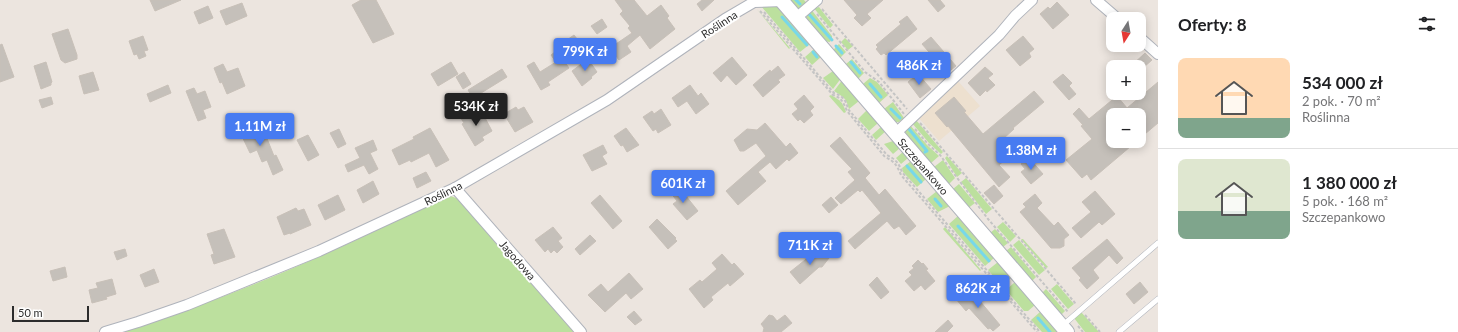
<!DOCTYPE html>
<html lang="pl">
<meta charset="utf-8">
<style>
:root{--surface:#fff;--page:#f6f6f6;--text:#202124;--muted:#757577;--line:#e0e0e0;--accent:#477bf1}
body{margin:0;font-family:Lato,sans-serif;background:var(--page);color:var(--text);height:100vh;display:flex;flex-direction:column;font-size:15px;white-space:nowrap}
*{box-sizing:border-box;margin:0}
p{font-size:13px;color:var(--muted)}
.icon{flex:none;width:22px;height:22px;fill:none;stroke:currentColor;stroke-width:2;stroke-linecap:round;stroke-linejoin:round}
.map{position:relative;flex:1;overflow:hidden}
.side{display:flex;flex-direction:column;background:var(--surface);width:300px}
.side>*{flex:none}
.needle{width:26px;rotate:191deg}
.buttons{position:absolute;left:1106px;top:12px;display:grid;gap:8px}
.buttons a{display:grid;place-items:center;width:40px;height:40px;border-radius:8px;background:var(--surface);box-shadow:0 2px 10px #0003;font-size:20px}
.scale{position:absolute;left:12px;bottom:10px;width:77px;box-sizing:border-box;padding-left:4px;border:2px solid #2c2c2c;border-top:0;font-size:11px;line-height:14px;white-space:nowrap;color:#2c2c2c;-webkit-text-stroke:3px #fff;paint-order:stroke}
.price{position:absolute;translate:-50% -34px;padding:0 9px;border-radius:4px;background:var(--accent);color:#fff;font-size:13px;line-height:26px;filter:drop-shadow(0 1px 2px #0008)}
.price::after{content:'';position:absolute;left:50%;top:24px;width:12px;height:9px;margin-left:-6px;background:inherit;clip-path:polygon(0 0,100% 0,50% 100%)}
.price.selected{background:#222;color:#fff}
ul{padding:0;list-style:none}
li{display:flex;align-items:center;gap:12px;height:100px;padding:0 20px}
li+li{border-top:1px solid var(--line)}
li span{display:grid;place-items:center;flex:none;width:112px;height:80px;border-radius:8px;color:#555}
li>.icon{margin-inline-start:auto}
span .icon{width:48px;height:48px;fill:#fffc;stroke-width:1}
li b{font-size:17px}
h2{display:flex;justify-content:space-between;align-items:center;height:48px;padding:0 20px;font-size:17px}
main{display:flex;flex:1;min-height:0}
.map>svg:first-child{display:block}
.education{fill:#ede0cf}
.green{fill:#bce09e}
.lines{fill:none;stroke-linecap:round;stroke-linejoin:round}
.stream{stroke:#77d8e9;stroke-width:3}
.building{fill:#c5c0ba;stroke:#c8c0b8}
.lane-casing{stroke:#afb3bb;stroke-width:6}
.street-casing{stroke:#afb3bb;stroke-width:12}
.secondary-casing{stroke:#afb3bb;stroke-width:16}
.path{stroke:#c4c4c4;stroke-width:2;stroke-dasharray:3 2;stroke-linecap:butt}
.lane{stroke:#fff;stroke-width:5}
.street{stroke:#fff;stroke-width:10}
.secondary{stroke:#fff;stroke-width:14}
.labels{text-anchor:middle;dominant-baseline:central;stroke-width:4;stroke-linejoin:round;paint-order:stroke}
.street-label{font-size:11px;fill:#2c2c2c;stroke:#fff}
</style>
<main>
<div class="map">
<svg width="1158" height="332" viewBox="0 0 1158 332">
<rect width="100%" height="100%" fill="#ece5df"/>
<polygon class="education" points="957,80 980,106 939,141 918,117"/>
<g class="green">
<path d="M787,0H804L808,5C797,11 795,9 787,0Z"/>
<polygon points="814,5 816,8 819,7 833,25 830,28 813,7"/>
<polygon points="761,6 774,6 780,8 810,41 810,44 800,52"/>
<polygon points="756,8 790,48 789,49"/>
<polygon points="810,8 832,36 832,38 830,42 823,41 806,18"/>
<polygon points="845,38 853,46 848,50 841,42"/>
<polygon points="839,44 846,52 840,58 833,51 835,48"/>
<polygon points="814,49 821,57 812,65 805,57"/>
<polygon points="852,59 864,73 858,79 846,64"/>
<polygon points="833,71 842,77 833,89 823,78"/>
<polygon points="870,78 877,82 888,95 879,103 863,84"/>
<path d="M843,79L859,101L849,109C846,97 843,97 834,91Z"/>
<path d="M831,95C841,101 842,101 846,112L844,113L829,96Z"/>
<polygon points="893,102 904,118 899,122 894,122 884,109"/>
<polygon points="867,110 878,123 869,131 858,119"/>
<polygon points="916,120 943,152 941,154 929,143 912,123"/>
<polygon points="910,125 927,145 939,156 931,163 905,134 906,129"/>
<polygon points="881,127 887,130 876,140 872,135"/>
<polygon points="893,141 900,148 893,154 884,144"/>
<polygon points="903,152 908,158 901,164 896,158"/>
<polygon points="947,156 962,173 957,177 945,158"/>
<polygon points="943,160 955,178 949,184 946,184 934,167"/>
<polygon points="911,161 926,179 917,187 903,172 902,168"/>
<polygon points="966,178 992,209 986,214 961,182"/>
<polygon points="959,184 975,203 967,209 953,191 953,189"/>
<polygon points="937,191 950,206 938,212 927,199"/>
<path d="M448,195L461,200L575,332H120C201,307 281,275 358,239C388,225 418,210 448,195Z"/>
<polygon points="958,216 994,258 985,266 949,224"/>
<polygon points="1003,222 1016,236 1010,242 997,227"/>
<polygon points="945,227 981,270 980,271 943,229"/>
<polygon points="995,229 1008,243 1003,247 990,233"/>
<polygon points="1021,239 1023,239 1048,267 1046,268"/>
<polygon points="1019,240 1045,270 1039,275 1013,245"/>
<polygon points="1011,247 1036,277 1032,281 1006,251"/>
<polygon points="998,262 1011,278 1002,286 988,270"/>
<polygon points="1015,282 1035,305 1028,311 1024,311 1006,290"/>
<polygon points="1057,284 1074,304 1068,309 1051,289"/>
<polygon points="1046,289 1065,311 1061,315 1042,293"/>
<polygon points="1040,312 1061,332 1042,332 1031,320"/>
<polygon points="1081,312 1099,332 1085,332 1074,318"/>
</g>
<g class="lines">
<g class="stream">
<polyline points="796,0 800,4"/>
<polyline points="808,13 832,40"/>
<polyline points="782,17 807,45"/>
<polyline points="836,46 842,53"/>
<polyline points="813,52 817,57"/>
<polyline points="851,62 860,73"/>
<polyline points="870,84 881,97"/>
<polyline points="891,109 900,118"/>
<polyline points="909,129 927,151 925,152"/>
<polyline points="907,166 921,182"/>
<polyline points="935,199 941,206"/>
<polyline points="958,226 989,261"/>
<polyline points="1038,318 1050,332"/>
</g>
</g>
<g class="building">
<polygon points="150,0 181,0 155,11"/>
<polygon points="361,0 376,0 394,34 373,43 352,5"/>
<polygon points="615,0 634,0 647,16 661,5 669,16 667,18 675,29 650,49 640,35 627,46 631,52 619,60 616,56 612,60 608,53 612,50 610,48 632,33 628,28 630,26 620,14 623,11"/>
<polygon points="702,0 714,0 702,11 697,4"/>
<polygon points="844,0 883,0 867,14 871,18 862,26 854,18 857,15"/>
<polygon points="928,0 940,0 945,6 938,12"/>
<polygon points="1057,2 1069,15 1053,29 1040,14 1048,7 1050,9"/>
<polygon points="242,3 247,16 226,25 220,11"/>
<polygon points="208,6 213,18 199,24 194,12"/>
<polygon points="907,16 917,29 886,55 884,53 881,55 876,49 878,47 876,45 901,24 899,22"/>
<polygon points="602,19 607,27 597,34 591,26"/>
<polygon points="68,29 77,55 77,59 65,63 61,60 52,34"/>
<polygon points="574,35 581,44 562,58 569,68 548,82 550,85 541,90 527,66 534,62 540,72 556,62 551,55 559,49 557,47"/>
<polygon points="143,36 148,50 144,51 146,56 139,59 137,54 134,55 129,41"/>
<polygon points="1023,36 1034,49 1029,53 1031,57 1020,66 1006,50"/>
<polygon points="931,37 956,66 947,73 922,44"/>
<polygon points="2,44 14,77 0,82 0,45"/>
<polygon points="1145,53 1152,60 1144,67 1130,67"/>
<polygon points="732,57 747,75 736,85 727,75 721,82 713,73"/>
<polygon points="588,59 597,72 591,77 592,78 582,86 572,71"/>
<polygon points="46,62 52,82 51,83 51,85 41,89 34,66"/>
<polygon points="451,62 458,74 438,86 431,74"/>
<polygon points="223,64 227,72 238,68 245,86 227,94 222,82 220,83 214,68"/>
<polygon points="778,66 785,75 778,80 780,82 763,97 753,85 770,70 771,72"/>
<polygon points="985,67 993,74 988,78 995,85 987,92 986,90 980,96 968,83"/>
<polygon points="502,69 507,77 473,98 468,90"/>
<polygon points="93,72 99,90 84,94 79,76"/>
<polygon points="464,72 471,84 463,89 456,77"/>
<polygon points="918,74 931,89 920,98 908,82"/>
<polygon points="1063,74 1072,83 1069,86 1076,94 1069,100 1053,82"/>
<polygon points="1158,82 1158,123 1139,139 1139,115 1113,115 1113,141 1137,141 1091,180 1087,174 1082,178 1066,160 1092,139 1081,126 1083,125 1073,114 1079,108 1089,119 1117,96 1127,108"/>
<polygon points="168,85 171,93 150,102 147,94"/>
<polygon points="690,85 698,96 701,93 709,104 696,114 687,101 678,107 672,98"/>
<polygon points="194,88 197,94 205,91 211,107 203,110 206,118 198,121 186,91"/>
<polygon points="1034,91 1044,102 1013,128 1014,129 1003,139 1014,152 999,165 1010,177 999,187 948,126 947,127 935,113 954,97 966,111 964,112 983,134"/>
<polygon points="804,95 814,107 810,111 813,115 804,123 800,119 798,121 792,114 798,109 794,104"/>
<polygon points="51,97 53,104 42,108 39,100"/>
<polygon points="516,107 518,110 524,107 533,122 515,132 504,114"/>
<polygon points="661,109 671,125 658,133 656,129 653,131 643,117 652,111 654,114"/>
<polygon points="472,110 477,117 483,114 492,131 482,137 484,140 475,146 462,124 464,123 460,117"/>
<polygon points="250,120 258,140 266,136 274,156 276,155 283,170 273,175 267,160 262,162 257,150 250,153 237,126"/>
<polygon points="765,123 786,147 790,143 798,153 789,161 787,159 776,169 770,162 758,172 766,181 738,205 726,191 766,156 756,143 744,151 740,151 734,140 747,129 757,130"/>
<polygon points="430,128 449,160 436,167 429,153 411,162 410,160 399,165 392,150 414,139 413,137"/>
<polygon points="626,128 639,145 627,152 623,145 621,146 614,136"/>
<polygon points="339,129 346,144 338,148 330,133"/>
<polygon points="308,135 319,155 308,161 297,140"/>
<polygon points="840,137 870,173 865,178 879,195 885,189 916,226 906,235 899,226 894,229 887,221 855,249 848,241 881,213 862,190 860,192 858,190 841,204 835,198 855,180 848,172 852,169 830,146"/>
<polygon points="373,140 377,150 370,153 378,169 369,174 364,165 348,172 345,165 360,158 355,148"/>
<polygon points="603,145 607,153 602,156 607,164 592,171 583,155"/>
<polygon points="1029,158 1043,174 1031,184 1021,172 1025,169 1021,164"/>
<polygon points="426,172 431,181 417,188 413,178"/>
<polygon points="373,181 379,194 363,203 357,190"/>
<polygon points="994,185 1003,196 994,204 984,193"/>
<polygon points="678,186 698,211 687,220 673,204 677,201 670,192"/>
<polygon points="1095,191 1115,214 1102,225 1099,222 1081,238 1072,228 1091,212 1082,202"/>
<polygon points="1035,194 1042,203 1037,208 1054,226 1058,222 1069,235 1064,239 1064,246 1060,248 1051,248 1020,212 1026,207 1023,204"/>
<polygon points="338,195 345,210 325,220 318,205"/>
<polygon points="600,195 622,221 613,229 591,203"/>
<polygon points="831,197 838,205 829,213 822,205"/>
<polygon points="296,208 298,211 304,209 311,225 290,234 290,233 284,235 277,217"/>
<polygon points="657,219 676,238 675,239 677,241 668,249 649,227"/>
<polygon points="553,227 562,238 558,241 563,247 557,253 554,250 551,253 548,249 545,252 535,240"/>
<polygon points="224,229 235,257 214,264 211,255 214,254 207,234"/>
<polygon points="590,235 596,241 580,255 575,249"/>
<polygon points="1107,239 1123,258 1117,264 1109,255 1093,270 1099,278 1087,289 1079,280 1081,278 1072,268"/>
<polygon points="820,248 829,258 822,267 819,267 800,284 790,272"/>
<polygon points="125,249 127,256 117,260 114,252"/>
<polygon points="722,254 732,265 734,263 744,274 730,286 728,283 711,297 713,300 704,308 689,289 700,280 702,282 717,269 712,263"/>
<polygon points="918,260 922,264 923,263 928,269 926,270 935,281 925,290 921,285 914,291 905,281 912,275 909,272 914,268 912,266"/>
<polygon points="65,267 67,277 53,281 50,271"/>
<polygon points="154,269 159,282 145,287 140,275"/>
<polygon points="629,273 643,289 631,299 626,293 605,312 588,295 601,284 608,292"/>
<polygon points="877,277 889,292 881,299 869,285"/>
<polygon points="112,279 116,294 106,297 107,299 92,303 89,290 98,288 96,283"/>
<polygon points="1140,282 1148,292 1134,304 1126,294"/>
<polygon points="969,288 1000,325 993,331 990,328 988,329 969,308 966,311 956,299"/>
<polygon points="634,311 642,320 635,325 627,317"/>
<polygon points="769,315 773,316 777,321 785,315 792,323 781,332 763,332 764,328 761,324"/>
<polygon points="948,320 953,326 947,332 935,332"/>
</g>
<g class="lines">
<g class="lane-casing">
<g id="lane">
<polyline points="1062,326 1158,243"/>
<polyline points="1119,332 1158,299"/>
</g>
</g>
<g class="street-casing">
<g id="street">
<polyline points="1096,0 1118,19"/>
<polyline points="796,18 817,0"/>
<polyline points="1139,37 1158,54"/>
<polyline points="896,133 999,35 1015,16 1032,0"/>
<polyline points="455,188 581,332"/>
<polyline points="105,332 138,322 187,305 319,251 455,188 607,100 725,19 754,2 782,1"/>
</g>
</g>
<g class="secondary-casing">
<g id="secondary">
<path id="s1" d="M781,0L1067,332"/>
</g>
</g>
<g class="path">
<polyline points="822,9 907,109"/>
<path d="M760,11L833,95C842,98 843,102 847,111L885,157C894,161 897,165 901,175L1037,332"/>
<path d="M764,12L834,93C843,96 846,100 848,109L887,155C895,159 899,163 902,172L1040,332"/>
<polyline points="817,14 865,72 879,82 904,114"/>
<polyline points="920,123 1076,304"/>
<polyline points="915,129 928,144 940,155 988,219 1068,312"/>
<polyline points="1085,315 1100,332"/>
<polyline points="1078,326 1083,332"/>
</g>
<use href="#lane" class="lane"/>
<use href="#street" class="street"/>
<use href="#secondary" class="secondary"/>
</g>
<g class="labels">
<g class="street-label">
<text transform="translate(719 24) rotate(-33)">Roślinna</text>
<text stroke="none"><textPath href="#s1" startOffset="219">Szczepankowo</textPath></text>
<text transform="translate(443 193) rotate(-26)">Roślinna</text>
<text transform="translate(518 260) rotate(49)">Jagodowa</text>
</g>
</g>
</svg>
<div class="buttons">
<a><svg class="needle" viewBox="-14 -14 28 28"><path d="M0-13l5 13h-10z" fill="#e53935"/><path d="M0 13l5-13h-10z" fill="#757577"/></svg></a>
<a>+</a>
<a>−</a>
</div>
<div class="scale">50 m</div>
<b class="price" style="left:585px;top:72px">799K zł</b>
<b class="price" style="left:919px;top:86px">486K zł</b>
<b class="price selected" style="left:476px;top:127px">534K zł</b>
<b class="price" style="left:260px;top:147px">1.11M zł</b>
<b class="price" style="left:1031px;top:171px">1.38M zł</b>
<b class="price" style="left:683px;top:204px">601K zł</b>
<b class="price" style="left:810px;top:266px">711K zł</b>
<b class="price" style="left:978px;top:309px">862K zł</b>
</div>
<section class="side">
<h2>Oferty: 8<svg class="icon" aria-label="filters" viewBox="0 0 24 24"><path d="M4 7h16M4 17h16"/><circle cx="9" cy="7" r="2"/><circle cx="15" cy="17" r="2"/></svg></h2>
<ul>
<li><span style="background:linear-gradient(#ffd9b3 75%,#7fa58c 0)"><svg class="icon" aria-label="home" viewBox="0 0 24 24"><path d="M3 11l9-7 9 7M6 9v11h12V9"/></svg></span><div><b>534 000 zł</b><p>2 pok. · 70 m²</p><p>Roślinna</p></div></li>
<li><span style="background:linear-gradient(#dfe7d0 65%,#7fa58c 0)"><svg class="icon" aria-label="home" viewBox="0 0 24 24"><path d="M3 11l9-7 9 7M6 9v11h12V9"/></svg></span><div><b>1 380 000 zł</b><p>5 pok. · 168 m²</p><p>Szczepankowo</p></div></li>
</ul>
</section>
</main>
